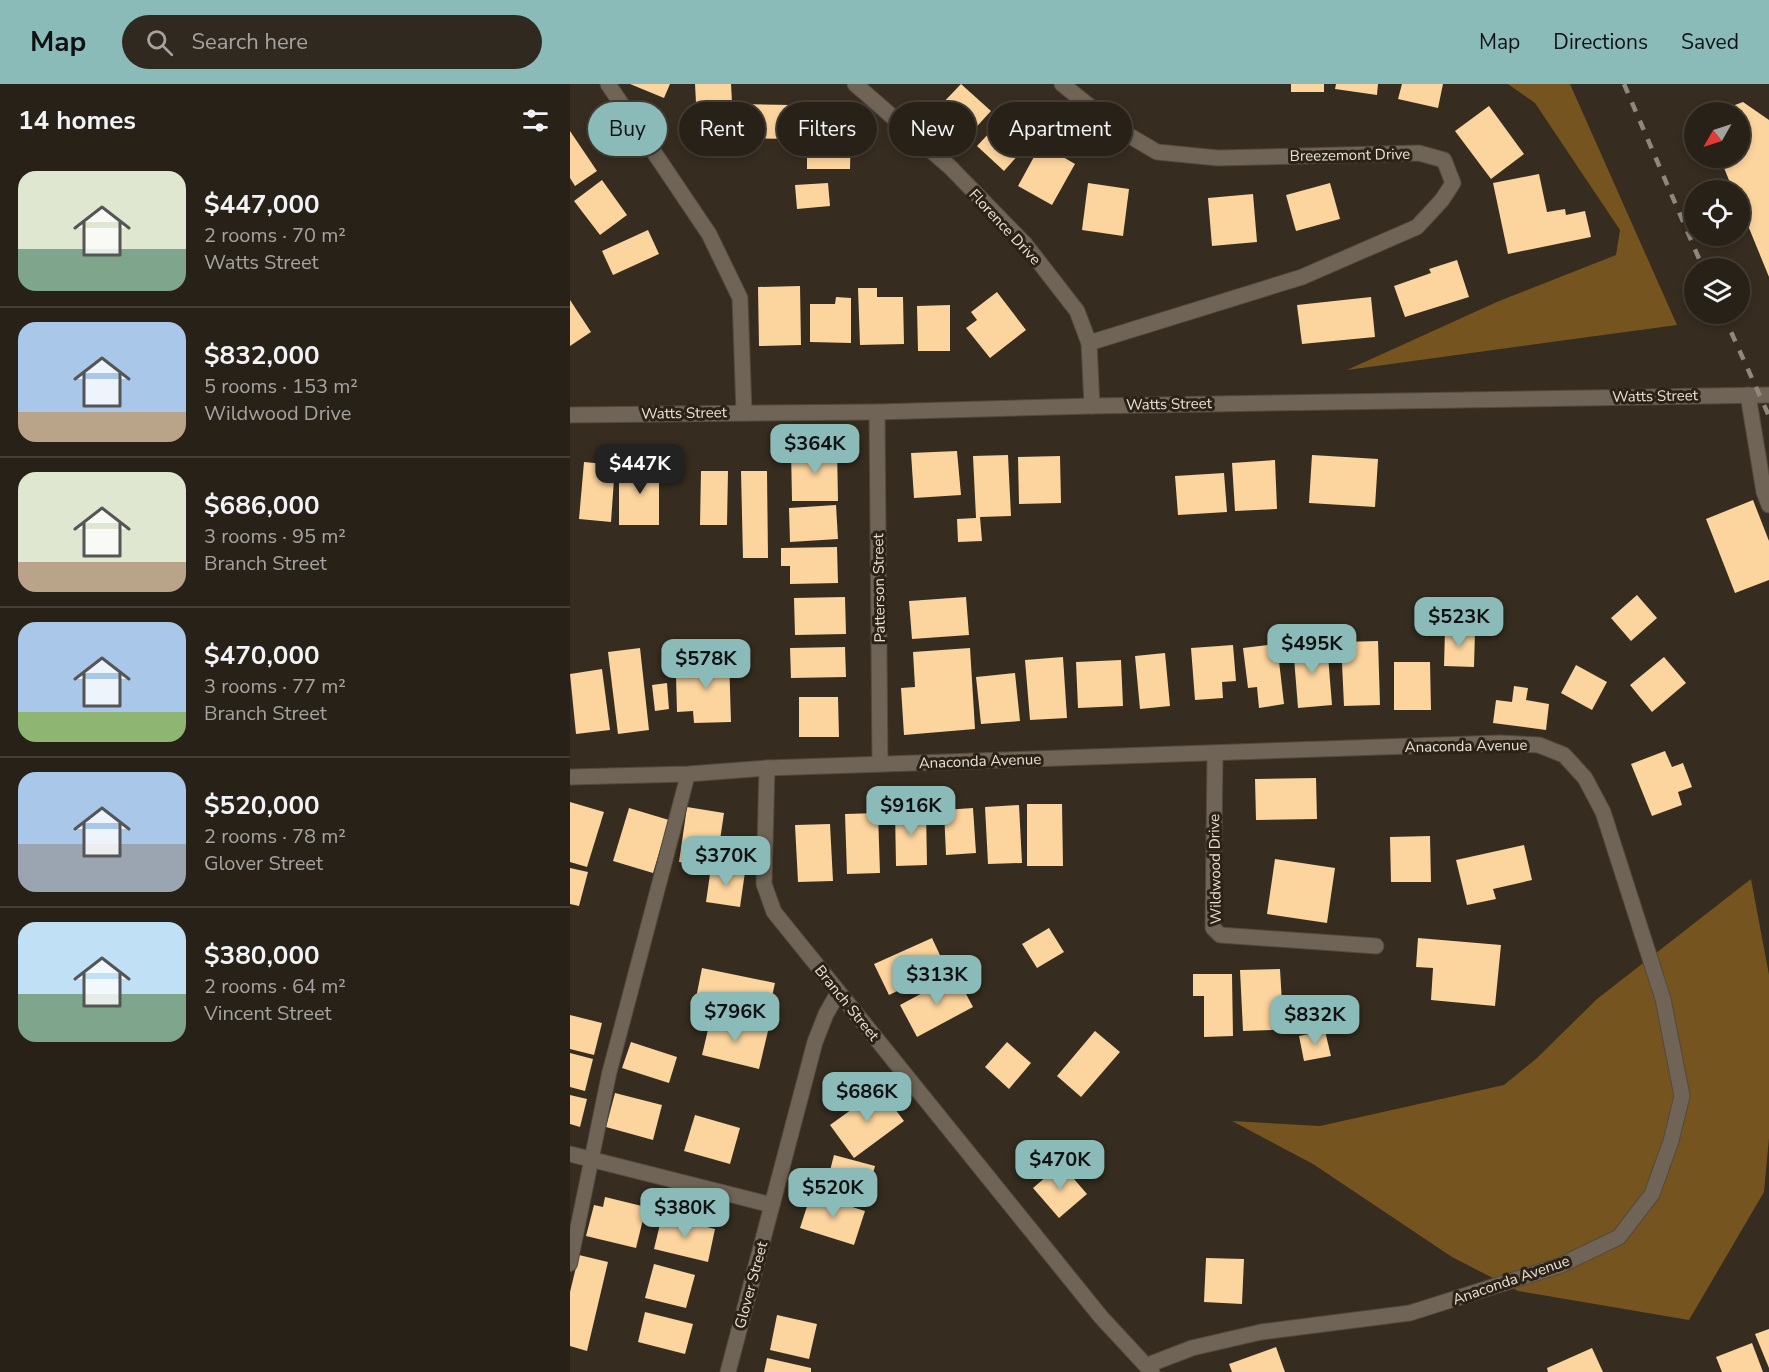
<!DOCTYPE html>
<meta charset="utf-8">
<style>
:root{--surface:#282117;--page:#302920;--text:#f1f3f6;--muted:#a5a3a1;--line:#443e36;--accent:#8bbbb9}
body{margin:0;font-family:"Nunito Sans",sans-serif;background:var(--page);color:var(--text);height:100vh;display:flex;flex-direction:column;font-size:22px;white-space:nowrap}
*{box-sizing:border-box;margin:0}
p{font-size:20px;color:var(--muted)}
.icon{flex:none;width:33px;height:33px;fill:none;stroke:currentColor;stroke-width:2;stroke-linecap:round;stroke-linejoin:round}
.map{position:relative;flex:1;overflow:hidden}
.sheet{display:flex;flex-direction:column;background:var(--surface);width:570px}
.sheet>*{flex:none}
.banner{position:absolute;left:18px;top:18px;width:570px;height:54px;display:flex;gap:12px}
.needle{width:39px;rotate:231deg}
.tools{position:absolute;left:1114px;top:18px;display:grid;gap:12px}
.tools a{display:grid;place-items:center;width:66px;height:66px;border-radius:50%;background:var(--surface);box-shadow:0 3px 9px #0003,0 0 0 2px var(--line);font-size:30px}
.price{position:absolute;translate:-50% -51px;padding:0 14px;border-radius:12px;background:var(--accent);color:#111;font-size:20px;line-height:39px;filter:drop-shadow(0 2px 3px #0008)}
.price::after{content:'';position:absolute;left:50%;top:36px;width:18px;height:14px;margin-left:-9px;background:inherit;clip-path:polygon(0 0,100% 0,50% 100%)}
.price.on{background:#222;color:#fff}
ul{padding:0;list-style:none}
li{display:flex;align-items:center;gap:18px;height:150px;padding:0 18px}
li+li{border-top:2px solid var(--line)}
li span{display:grid;place-items:center;flex:none;width:168px;height:120px;border-radius:18px;color:#555}
li>.icon{margin-inline-start:auto}
span .icon{width:72px;height:72px;fill:#fffc;stroke-width:1}
li b{font-size:26px}
h2{display:flex;justify-content:space-between;align-items:center;height:72px;padding:0 18px;font-size:26px}
.chip{padding:0 21px;border-radius:27px;background:var(--surface);box-shadow:0 3px 9px #0003,0 0 0 2px var(--line);font-size:21px;line-height:54px}
.chip.on{background:var(--accent);color:#111}
header{display:flex;align-items:center;gap:36px;box-sizing:border-box;height:84px;padding:0 30px;background:var(--accent);color:#111}
header strong{font-size:28px}
nav{display:flex;gap:33px;margin-inline-start:auto;font-size:21px}
.search{width:420px;height:54px;background:var(--page);display:flex;align-items:center;gap:15px;box-sizing:border-box;padding:0 21px;border-radius:33px;color:var(--muted);font-size:22px}
main{display:flex;flex:1;min-height:0}
.map>svg:first-child{display:block}
.forest{fill:#76541f}
.building{fill:#fcd49e}
.lines{fill:none;stroke-linecap:round;stroke-linejoin:round}
.service-casing{stroke:#53493e;stroke-width:16}
.minor-casing{stroke:#53493e;stroke-width:17}
.service{stroke:#6f6455;stroke-width:14}
.minor{stroke:#6f6455;stroke-width:15}
.rail{stroke:#90887d;stroke-width:4.5;stroke-dasharray:10 10;stroke-linecap:butt}
.labels{text-anchor:middle;dominant-baseline:central;stroke-width:6;stroke-linejoin:round;paint-order:stroke}
.street-label{font-size:15px;fill:#e8e1d8;stroke:#2c2215}
</style>
<header>
<strong>Map</strong>
<div class="search"><svg class="icon" aria-label="search" viewBox="0 0 24 24"><circle cx="10" cy="10" r="6"/><path d="M15 15l6 6"/></svg>Search here</div>
<nav><a>Map</a><a>Directions</a><a>Saved</a></nav>
</header>
<main>
<section class="sheet">
<h2>14 homes<svg class="icon" aria-label="filters" viewBox="0 0 24 24"><path d="M4 7h16M4 17h16"/><circle cx="9" cy="7" r="2"/><circle cx="15" cy="17" r="2"/></svg></h2>
<ul>
<li><span style="background:linear-gradient(#dfe7d0 65%,#7fa58c 0)"><svg class="icon" aria-label="home" viewBox="0 0 24 24"><path d="M3 11l9-7 9 7M6 9v11h12V9"/></svg></span><div><b>$447,000</b><p>2 rooms · 70 m²</p><p>Watts Street</p></div></li>
<li><span style="background:linear-gradient(#a9c7e8 75%,#b9a48a 0)"><svg class="icon" aria-label="home" viewBox="0 0 24 24"><path d="M3 11l9-7 9 7M6 9v11h12V9"/></svg></span><div><b>$832,000</b><p>5 rooms · 153 m²</p><p>Wildwood Drive</p></div></li>
<li><span style="background:linear-gradient(#dfe7d0 75%,#b9a48a 0)"><svg class="icon" aria-label="home" viewBox="0 0 24 24"><path d="M3 11l9-7 9 7M6 9v11h12V9"/></svg></span><div><b>$686,000</b><p>3 rooms · 95 m²</p><p>Branch Street</p></div></li>
<li><span style="background:linear-gradient(#a9c7e8 75%,#8fb573 0)"><svg class="icon" aria-label="home" viewBox="0 0 24 24"><path d="M3 11l9-7 9 7M6 9v11h12V9"/></svg></span><div><b>$470,000</b><p>3 rooms · 77 m²</p><p>Branch Street</p></div></li>
<li><span style="background:linear-gradient(#a9c7e8 60%,#9aa5b1 0)"><svg class="icon" aria-label="home" viewBox="0 0 24 24"><path d="M3 11l9-7 9 7M6 9v11h12V9"/></svg></span><div><b>$520,000</b><p>2 rooms · 78 m²</p><p>Glover Street</p></div></li>
<li><span style="background:linear-gradient(#bfe0f5 60%,#7fa58c 0)"><svg class="icon" aria-label="home" viewBox="0 0 24 24"><path d="M3 11l9-7 9 7M6 9v11h12V9"/></svg></span><div><b>$380,000</b><p>2 rooms · 64 m²</p><p>Vincent Street</p></div></li>
</ul>
</section>
<div class="map">
<svg width="1199" height="1288" viewBox="0 0 1199 1288">
<rect width="100%" height="100%" fill="#362c1f"/>
<g class="forest">
<polygon points="938,0 1000,0 1107,241 777,286 929,217 1046,171 1050,146 965,19"/>
<polygon points="1181,795 1199,891 1199,1054 1194,1108 1119,1236 948,1207 882,1173 743,1080 662,1037 750,1042 934,1001 967,974 1027,915"/>
</g>
<g class="building">
<polygon points="60,0 100,0 94,14"/>
<polygon points="125,0 161,0 163,36 127,38"/>
<polygon points="391,0 421,27 399,51 369,23"/>
<rect x="721" y="0" width="33" height="8"/>
<polygon points="766,0 808,0 807,11 765,5"/>
<polygon points="832,0 873,0 868,24 828,15"/>
<polygon points="1173,18 1199,36 1199,193 1170,122 1170,106 1163,106 1150,74 1170,74 1170,28 1146,28"/>
<polygon points="174,20 222,21 221,55 173,54"/>
<polygon points="919,22 954,70 921,95 885,47"/>
<polygon points="438,29 464,53 434,87 407,62"/>
<polygon points="237,35 265,35 265,44 281,44 280,85 237,85"/>
<polygon points="0,47 27,87 5,102 0,94"/>
<polygon points="471,60 505,80 482,121 448,102"/>
<polygon points="969,90 977,128 995,125 996,131 1015,127 1021,153 938,170 923,99"/>
<polygon points="32,96 57,131 30,151 4,117"/>
<polygon points="258,99 260,122 227,125 225,101"/>
<polygon points="518,99 559,105 553,152 512,146"/>
<polygon points="760,99 770,135 726,147 716,111"/>
<polygon points="683,110 687,158 642,162 638,114"/>
<polygon points="78,146 89,170 43,191 32,167"/>
<polygon points="887,176 899,213 835,233 824,202 861,189 859,185"/>
<polygon points="230,202 231,261 189,262 188,203"/>
<polygon points="288,204 307,204 307,213 333,213 334,260 290,261"/>
<polygon points="427,208 456,246 420,274 396,244 407,236 401,228"/>
<polygon points="266,213 281,214 281,259 240,258 240,220 265,220"/>
<polygon points="801,213 805,253 732,260 727,221"/>
<polygon points="0,216 21,248 0,262"/>
<polygon points="380,221 380,267 348,267 347,222"/>
<polygon points="267,365 268,417 222,417 221,366"/>
<polygon points="387,367 391,411 344,414 341,369"/>
<polygon points="438,371 441,432 410,433 412,457 388,458 387,435 406,434 403,372"/>
<polygon points="742,371 808,375 805,423 739,419"/>
<polygon points="490,372 491,419 449,420 448,373"/>
<polygon points="705,376 707,425 665,427 662,379"/>
<polygon points="58,377 89,377 89,441 49,441 49,398 58,398"/>
<polygon points="14,378 45,381 41,438 9,435"/>
<polygon points="131,387 158,387 157,441 130,441"/>
<polygon points="171,387 197,387 198,474 173,474"/>
<polygon points="654,389 657,428 608,431 605,392"/>
<polygon points="1183,416 1199,457 1199,496 1165,509 1136,435"/>
<polygon points="266,421 268,455 220,458 219,424"/>
<polygon points="267,463 268,499 220,500 220,482 211,482 211,464"/>
<polygon points="1067,511 1087,534 1061,557 1041,534"/>
<polygon points="275,513 276,550 225,551 224,514"/>
<polygon points="396,513 399,551 342,555 339,517"/>
<polygon points="875,546 905,547 904,583 874,582"/>
<polygon points="808,557 810,621 774,622 771,558"/>
<polygon points="757,559 762,621 728,624 723,561"/>
<polygon points="707,560 714,620 689,624 687,603 678,604 673,564"/>
<polygon points="663,561 666,597 652,598 653,614 625,616 621,564"/>
<polygon points="275,563 276,593 221,594 220,564"/>
<polygon points="70,564 79,646 48,650 38,568"/>
<polygon points="400,564 405,645 334,651 331,604 345,603 343,568"/>
<polygon points="595,569 600,622 570,625 565,572"/>
<polygon points="159,573 161,638 124,639 123,627 107,628 106,593 117,593 116,575"/>
<polygon points="493,573 497,634 460,636 455,576"/>
<polygon points="1094,573 1116,599 1082,628 1060,601"/>
<polygon points="551,576 553,622 508,624 506,578"/>
<polygon points="824,578 860,578 861,626 824,626"/>
<polygon points="1006,581 1037,598 1022,626 991,609"/>
<polygon points="32,585 40,646 6,650 0,590"/>
<polygon points="445,589 450,637 411,640 406,593"/>
<polygon points="97,599 99,625 85,627 82,601"/>
<polygon points="944,602 958,604 956,616 979,620 976,646 923,639 926,616 942,618"/>
<polygon points="229,613 268,613 269,653 229,653"/>
<polygon points="1095,667 1102,683 1113,679 1122,703 1108,708 1112,721 1082,732 1061,680"/>
<polygon points="746,694 747,735 686,736 685,695"/>
<polygon points="0,718 34,728 17,783 0,778"/>
<polygon points="457,720 492,720 493,782 457,782"/>
<polygon points="449,721 452,779 418,780 415,723"/>
<polygon points="117,723 154,729 146,783 109,778"/>
<polygon points="59,724 99,736 83,789 43,777"/>
<polygon points="403,724 406,769 376,771 374,726"/>
<polygon points="356,725 357,781 326,782 325,726"/>
<polygon points="308,729 310,789 277,790 275,730"/>
<polygon points="260,740 263,797 228,798 225,741"/>
<polygon points="860,752 861,798 821,798 820,753"/>
<polygon points="954,761 962,796 923,805 926,815 897,821 886,776"/>
<polygon points="705,775 765,784 757,839 697,830"/>
<polygon points="141,783 175,788 170,823 136,818"/>
<polygon points="0,784 18,788 9,822 0,820"/>
<polygon points="479,844 494,868 467,884 452,860"/>
<polygon points="362,854 376,884 319,911 304,880"/>
<polygon points="848,854 931,861 925,922 861,916 863,884 846,883"/>
<polygon points="132,884 205,899 196,940 124,924"/>
<polygon points="710,885 712,919 724,918 725,945 673,947 670,886"/>
<polygon points="623,890 662,890 663,952 634,953 634,912 623,912"/>
<polygon points="386,891 403,923 347,953 330,921"/>
<polygon points="0,931 32,939 24,971 0,965"/>
<polygon points="141,933 198,947 189,985 132,971"/>
<polygon points="525,947 550,968 511,1013 487,992"/>
<polygon points="755,947 761,972 734,977 729,952"/>
<polygon points="61,958 107,973 99,999 52,984"/>
<polygon points="437,958 461,979 439,1005 415,983"/>
<polygon points="0,969 23,975 15,1007 0,1003"/>
<polygon points="310,1005 334,1037 284,1074 260,1041"/>
<polygon points="45,1009 92,1021 83,1056 36,1043"/>
<polygon points="0,1011 17,1015 10,1043 0,1040"/>
<polygon points="125,1031 170,1044 160,1080 114,1067"/>
<polygon points="264,1071 305,1082 296,1116 255,1106"/>
<polygon points="491,1080 517,1110 489,1134 463,1104"/>
<polygon points="241,1110 295,1127 284,1161 230,1144"/>
<polygon points="35,1113 76,1123 66,1164 16,1152 24,1121 33,1123"/>
<polygon points="92,1132 145,1145 138,1178 84,1165"/>
<polygon points="9,1171 38,1178 17,1267 0,1262 0,1208"/>
<polygon points="636,1174 674,1175 672,1220 634,1218"/>
<polygon points="84,1180 125,1191 116,1224 75,1214"/>
<polygon points="75,1228 123,1240 115,1270 68,1258"/>
<polygon points="207,1231 247,1240 239,1275 200,1266"/>
<polygon points="1199,1245 1199,1284 1185,1250"/>
<polygon points="1182,1259 1193,1288 1152,1288 1146,1273"/>
<polygon points="706,1263 715,1288 662,1288 659,1280"/>
<polygon points="1022,1264 1033,1288 978,1288 977,1284"/>
<polygon points="197,1274 241,1284 241,1288 194,1288"/>
</g>
<g class="lines">
<g class="service-casing">
<polyline id="service" points="0,1180 39,990 118,690"/>
</g>
<g class="minor-casing">
<g id="minor">
<polyline points="38,0 139,150 170,214 174,328"/>
<polyline points="285,0 380,83 455,160 507,227 519,259 522,322"/>
<polyline points="492,0 548,45 587,68 648,74 849,69 874,76 883,99 872,116 847,143 732,193 519,259"/>
<polyline points="1178,311 1194,408 1199,421"/>
<polyline points="307,328 310,680"/>
<polyline points="0,331 307,328 522,322 1199,311"/>
<polyline points="645,670 643,844 650,851 806,862"/>
<polyline points="197,684 194,800 204,828 531,1233 582,1288"/>
<polyline points="0,693 118,690 197,684 930,659 969,661 994,671 1015,694 1033,728 1093,915 1112,1012 1101,1057 1082,1110 1049,1153 991,1181 840,1229 691,1248 622,1264 578,1281"/>
<polyline points="0,1070 202,1121"/>
<polyline points="158,1288 245,958 256,930 268,909"/>
</g>
</g>
<use href="#service" class="service"/>
<use href="#minor" class="minor"/>
<g class="rail">
<polyline points="1054,0 1133,184"/>
<polyline points="1153,230 1199,332"/>
</g>
</g>
<g class="labels">
<g class="street-label">
<text transform="translate(780 71) rotate(-1)">Breezemont Drive</text>
<text transform="translate(435 143) rotate(47)">Florence Drive</text>
<text transform="translate(1085 312) rotate(-1)">Watts Street</text>
<text transform="translate(599 320) rotate(-1)">Watts Street</text>
<text transform="translate(114 329) rotate(-1)">Watts Street</text>
<text transform="translate(309 504) rotate(-91)">Patterson Street</text>
<text transform="translate(896 662) rotate(-1)">Anaconda Avenue</text>
<text transform="translate(410 677) rotate(-2)">Anaconda Avenue</text>
<text transform="translate(645 785) rotate(-91)">Wildwood Drive</text>
<text transform="translate(277 919) rotate(51)">Branch Street</text>
<text transform="translate(941 1196) rotate(-19)">Anaconda Avenue</text>
<text transform="translate(181 1201) rotate(-75)">Glover Street</text>
</g>
</g>
</svg>
<div class="tools">
<a><svg class="needle" viewBox="-14 -14 28 28"><path d="M0-13l5 13h-10z" fill="#e53935"/><path d="M0 13l5-13h-10z" fill="#a5a3a1"/></svg></a>
<a><svg class="icon" aria-label="locate" viewBox="0 0 24 24"><circle cx="12" cy="12" r="6"/><path d="M12 2v4M12 18v4M2 12h4M18 12h4"/></svg></a>
<a><svg class="icon" aria-label="layers" viewBox="0 0 24 24"><path d="M12 4l9 5-9 5-9-5zM3 14l9 5 9-5"/></svg></a>
</div>
<b class="price" style="left:245px;top:391px">$364K</b>
<b class="price on" style="left:70px;top:411px">$447K</b>
<b class="price" style="left:889px;top:564px">$523K</b>
<b class="price" style="left:742px;top:591px">$495K</b>
<b class="price" style="left:136px;top:606px">$578K</b>
<b class="price" style="left:341px;top:753px">$916K</b>
<b class="price" style="left:156px;top:803px">$370K</b>
<b class="price" style="left:367px;top:922px">$313K</b>
<b class="price" style="left:165px;top:959px">$796K</b>
<b class="price" style="left:745px;top:962px">$832K</b>
<b class="price" style="left:297px;top:1039px">$686K</b>
<b class="price" style="left:490px;top:1107px">$470K</b>
<b class="price" style="left:263px;top:1135px">$520K</b>
<b class="price" style="left:115px;top:1155px">$380K</b>
<div class="banner">
<a class="chip on">Buy</a>
<a class="chip">Rent</a>
<a class="chip">Filters</a>
<a class="chip">New</a>
<a class="chip">Apartment</a>
</div>
</div>
</main>
